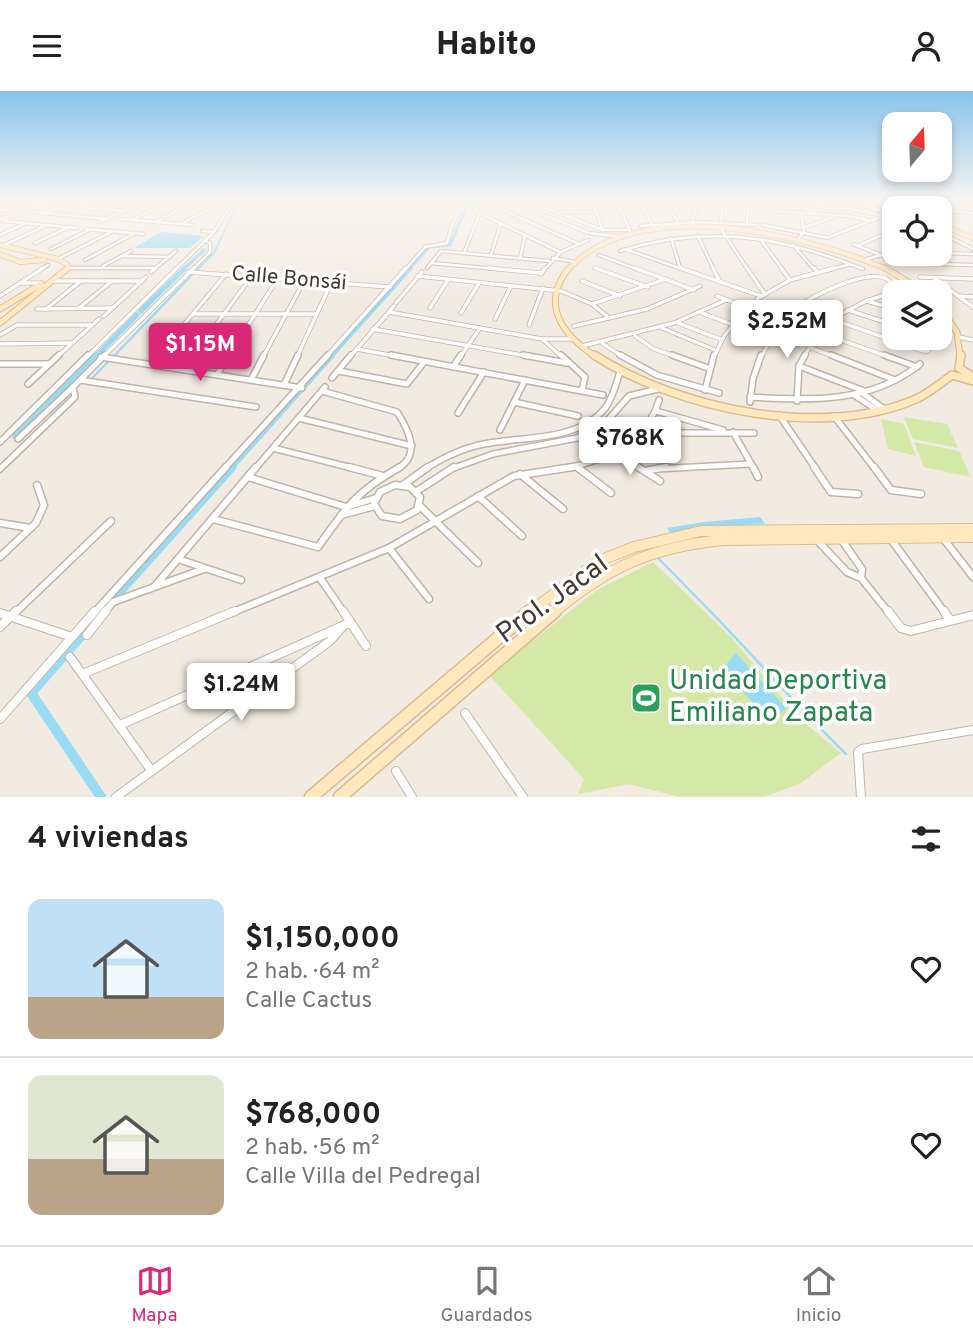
<!DOCTYPE html>
<html lang="es">
<meta charset="utf-8">
<style>
:root{--surface:#fff;--page:#f2f2f2;--text:#222;--muted:#767676;--line:#e0e0e0;--accent:#db2777}
body{margin:0;font-family:Overpass,sans-serif;background:var(--page);color:var(--text);height:100vh;display:flex;flex-direction:column;font-size:26px;white-space:nowrap}
*{box-sizing:border-box;margin:0}
p{font-size:23px;color:var(--muted)}
.icon{flex:none;width:38px;height:38px;fill:none;stroke:currentColor;stroke-width:2;stroke-linecap:round;stroke-linejoin:round}
.map{position:relative;height:706px;overflow:hidden}
.details{display:flex;flex-direction:column;background:var(--surface);flex:1}
.details>*{flex:none}
.needle{width:46px;rotate:19deg}
.tools{position:absolute;left:882px;top:21px;display:grid;gap:14px}
.tools a{display:grid;place-items:center;width:70px;height:70px;border-radius:14px;background:var(--surface);box-shadow:0 4px 10px #0003;font-size:35px}
.price{position:absolute;translate:-50% -60px;padding:0 16px;border-radius:7px;background:#fff;color:#222;font-size:23px;line-height:46px;filter:drop-shadow(0 2px 4px #0008)}
.price::after{content:'';position:absolute;left:50%;top:42px;width:21px;height:16px;margin-left:-10px;background:inherit;clip-path:polygon(0 0,100% 0,50% 100%)}
.price.on{background:var(--accent);color:#fff}
ul{padding:0;list-style:none}
li{display:flex;align-items:center;gap:21px;height:175px;padding:0 28px}
li+li{border-top:2px solid var(--line)}
li span{display:grid;place-items:center;flex:none;width:196px;height:140px;border-radius:14px;color:#555}
li>.icon{margin-inline-start:auto}
span .icon{width:84px;height:84px;fill:#fffc;stroke-width:1}
li b{font-size:30px}
h2{display:flex;justify-content:space-between;align-items:center;height:84px;padding:0 28px;font-size:30px}
header{display:flex;justify-content:space-between;align-items:center;height:91px;padding:0 28px;background:var(--surface);font-size:32px;font-weight:800}
.tabs{display:flex;justify-content:space-around;align-items:center;height:98px;border-top:2px solid var(--line);background:var(--surface);font-size:19px;color:var(--muted)}
.tabs a{display:grid;justify-items:center;gap:4px}
.tabs .on{color:var(--accent)}
.map>svg:first-child{display:block}
.green{fill:#d4e9a7}
.water{fill:#99daf4}
.lines{fill:none;stroke-linecap:round;stroke-linejoin:round}
.stream-far1{stroke:#99daf4;stroke-width:2}
.stream{stroke:#99daf4;stroke-width:2.5}
.canal-far4{stroke:#99daf4;stroke-width:3.5}
.canal-far3{stroke:#99daf4;stroke-width:5}
.canal-far2{stroke:#99daf4;stroke-width:6}
.canal-far1{stroke:#99daf4;stroke-width:9}
.canal{stroke:#99daf4;stroke-width:10}
.street-far4-casing{stroke:#c0b4a7;stroke-width:4.5}
.street-far3-casing{stroke:#c0b4a7;stroke-width:5}
.street-far2-casing{stroke:#c0b4a7;stroke-width:8}
.street-far1-casing{stroke:#c0b4a7;stroke-width:9}
.street-casing{stroke:#c0b4a7;stroke-width:10}
.secondary-far4-casing{stroke:#d8bc90;stroke-width:6}
.secondary-far3-casing{stroke:#d8bc90;stroke-width:7}
.secondary-far2-casing{stroke:#d8bc90;stroke-width:10}
.secondary-far1-casing{stroke:#d8bc90;stroke-width:12}
.secondary-casing{stroke:#d8bc90;stroke-width:15}
.street-far4{stroke:#fff;stroke-width:2.5}
.street-far3{stroke:#fff;stroke-width:3.5}
.street-far2{stroke:#fff;stroke-width:5}
.street-far1{stroke:#fff;stroke-width:6}
.street{stroke:#fff;stroke-width:8}
.secondary-far4{stroke:#ffe7be;stroke-width:4.5}
.secondary-far3{stroke:#ffe7be;stroke-width:5}
.secondary-far2{stroke:#ffe7be;stroke-width:7}
.secondary-far1{stroke:#ffe7be;stroke-width:10}
.secondary{stroke:#ffe7be;stroke-width:12}
.labels{text-anchor:middle;dominant-baseline:central;stroke-width:7;stroke-linejoin:round;paint-order:stroke}
.far-street-label{font-size:21px;fill:#433a32;stroke:#fff}
.near-street-label{font-size:28px;fill:#433a32;stroke:#fff}
.near-leisure-label{font-size:28px;fill:#27864d;stroke:#fff;text-anchor:start}
</style>
<header><svg class="icon" aria-label="menu" viewBox="0 0 24 24"><path d="M4 6h16M4 12h16M4 18h16"/></svg>Habito<svg class="icon" aria-label="person" viewBox="0 0 24 24"><circle cx="12" cy="8" r="4"/><path d="M4 21q1-7 8-7t8 7"/></svg></header>
<div class="map">
<svg width="973" height="706" viewBox="0 0 973 706">
<rect width="100%" height="100%" fill="#f2ebe2"/>
<g class="green">
<polygon points="904,326 947,333 958,357 913,348"/>
<polygon points="881,328 904,333 916,365 888,358"/>
<polygon points="914,351 959,360 971,386 924,376"/>
<polygon points="653,471 731,546 801,629 841,662 801,692 764,706 680,706 629,693 578,703 584,688 489,584 597,499"/>
</g>
<g class="water">
<polygon points="161,141 204,145 190,157 134,157"/>
<polygon points="760,426 765,433 707,436 670,441 667,437 704,431"/>
<polygon points="736,562 786,617 770,632 723,577"/>
</g>
<g class="lines">
<g class="stream-far1">
<polyline points="197,179 214,162 239,110"/>
<polyline points="114,265 193,183"/>
<polyline points="93,286 110,269"/>
<polyline points="658,467 712,522"/>
</g>
<path class="stream" d="M710,520C756,567 798,617 846,663"/>
<g class="canal-far4">
<polyline points="183,179 204,159"/>
<polyline points="408,179 429,156 450,154 469,110"/>
</g>
<g class="canal-far3">
<polyline points="141,220 185,177"/>
<polyline points="95,266 137,224"/>
<polyline points="330,266 410,177"/>
</g>
<g class="canal-far2">
<polyline points="15,345 96,264"/>
<polyline points="230,378 332,264"/>
</g>
<polyline class="canal-far1" points="110,512 232,376"/>
<polyline class="canal" points="88,537 31,602 101,706"/>
<g class="street-far4-casing">
<g id="street-far4">
<polyline points="10,110 39,113"/>
<polyline points="74,110 45,122 106,128"/>
<polyline points="187,110 207,112"/>
<polyline points="509,110 589,142 622,146"/>
<polyline points="526,110 603,139 628,139"/>
<polyline points="593,110 602,138"/>
<polyline points="617,110 630,140"/>
<polyline points="639,110 652,133"/>
<polyline points="665,110 678,131"/>
<polyline points="668,110 698,113 760,112"/>
<polyline points="875,110 921,117"/>
<polyline points="923,110 962,110"/>
<polyline points="538,112 594,113"/>
<polyline points="765,112 851,118 894,127"/>
<polyline points="67,115 123,120"/>
<polyline points="85,115 96,110"/>
<polyline points="104,117 117,111"/>
<polyline points="0,119 8,119 29,110"/>
<polyline points="940,119 973,122"/>
<polyline points="773,120 850,125 870,130"/>
<polyline points="32,121 45,122"/>
<polyline points="561,121 597,121"/>
<polyline points="479,122 560,161"/>
<polyline points="120,128 193,134"/>
<polyline points="132,129 164,112 188,114 156,131"/>
<polyline points="3,130 77,137"/>
<polyline points="99,131 140,112"/>
<polyline points="721,131 723,111"/>
<polyline points="183,132 207,119"/>
<polyline points="694,133 692,131 697,113"/>
<polyline points="747,133 748,111"/>
<polyline points="763,134 828,147"/>
<polyline points="641,135 697,131 757,134"/>
<polyline points="803,137 833,126"/>
<polyline points="86,138 144,143"/>
<polyline points="721,138 748,179"/>
<polyline points="202,140 214,141"/>
<polyline points="940,141 973,158"/>
<polyline points="0,144 24,133"/>
<polyline points="698,145 714,179"/>
<polyline points="671,147 680,177"/>
<polyline points="799,147 804,141 801,122"/>
<polyline points="827,147 883,125"/>
<polyline points="760,148 783,179"/>
<polyline points="35,152 67,137"/>
<polyline points="853,153 899,171"/>
<polyline points="793,154 815,179"/>
<polyline points="940,154 952,162"/>
<polyline points="2,155 45,135"/>
<polyline points="857,155 894,139"/>
<polyline points="51,158 89,139"/>
<polyline points="625,158 685,179"/>
<path d="M620,160C706,133 781,145 863,178"/>
<polyline points="464,162 484,111 577,152"/>
<polyline points="940,162 973,163"/>
<polyline points="491,164 501,132"/>
<polyline points="599,164 639,179"/>
<polyline points="121,165 170,166"/>
<polyline points="884,165 894,160"/>
<polyline points="520,167 525,145"/>
<polyline points="553,167 576,171"/>
<polyline points="58,168 113,140"/>
<polyline points="867,168 881,164"/>
<polyline points="85,169 135,142"/>
<polyline points="431,172 507,179"/>
<polyline points="895,172 973,174"/>
<polyline points="103,175 131,160"/>
<polyline points="68,177 156,177"/>
<polyline points="427,177 441,160 549,170"/>
<polyline points="595,177 600,179"/>
<polyline points="40,179 48,174"/>
<polyline points="153,179 176,160"/>
<polyline points="175,179 214,141 234,110"/>
<polyline points="192,179 210,161 210,152 206,150"/>
<polyline points="405,179 425,156 447,152 452,134 465,110"/>
<polyline points="544,179 561,161 588,149"/>
<polyline points="828,179 851,173"/>
</g>
</g>
<g class="street-far3-casing">
<g id="street-far3">
<polyline points="488,177 541,182"/>
<polyline points="595,177 648,196"/>
<polyline points="635,177 694,199"/>
<polyline points="680,177 761,205"/>
<polyline points="713,177 720,191"/>
<polyline points="747,177 764,202"/>
<polyline points="781,177 790,189"/>
<polyline points="814,177 817,181"/>
<polyline points="151,181 156,177"/>
<polyline points="188,181 390,196"/>
<polyline points="541,183 545,177"/>
<polyline points="418,185 561,200 592,213 609,227"/>
<polyline points="920,186 973,188"/>
<polyline points="934,187 973,216"/>
<polyline points="52,190 142,190"/>
<polyline points="582,190 620,205"/>
<polyline points="20,192 41,192"/>
<polyline points="921,198 950,199"/>
<path d="M902,201C897,196 891,190 885,187C863,179 815,204 797,216L923,260H928L931,247"/>
<polyline points="0,205 43,177"/>
<polyline points="717,205 758,221"/>
<polyline points="959,205 973,206"/>
<polyline points="757,208 790,189 835,177"/>
<polyline points="867,210 894,218"/>
<polyline points="396,212 422,181"/>
<polyline points="592,213 666,188"/>
<polyline points="79,217 112,190"/>
<polyline points="430,217 448,189"/>
<polyline points="37,218 112,217"/>
<polyline points="46,218 81,190"/>
<polyline points="848,219 894,234"/>
<polyline points="389,221 542,248 562,266"/>
<polyline points="461,222 479,192"/>
<polyline points="702,222 731,233"/>
<polyline points="193,223 316,223"/>
<polyline points="104,225 146,186"/>
<polyline points="773,225 889,266"/>
<polyline points="495,228 511,195"/>
<polyline points="830,229 866,210 894,201"/>
<polyline points="678,232 720,248"/>
<polyline points="529,234 543,197"/>
<polyline points="574,235 647,218 700,195"/>
<polyline points="662,237 715,259"/>
<polyline points="373,238 533,266"/>
<polyline points="0,244 17,234 92,234"/>
<polyline points="635,245 654,258 677,266"/>
<polyline points="959,246 973,249"/>
<polyline points="154,247 174,246"/>
<polyline points="542,248 574,248"/>
<polyline points="602,252 623,266"/>
<polyline points="0,253 72,252"/>
<polyline points="582,255 674,232 726,209"/>
<polyline points="809,256 835,266"/>
<polyline points="357,258 400,266"/>
<polyline points="57,266 99,228"/>
<polyline points="87,266 177,177"/>
<polyline points="103,266 194,177"/>
<polyline points="157,266 226,183"/>
<polyline points="192,266 252,185"/>
<polyline points="228,266 278,187"/>
<polyline points="263,266 304,190"/>
<polyline points="297,266 331,192"/>
<polyline points="326,266 406,177"/>
<polyline points="350,266 394,215"/>
<polyline points="460,266 480,237"/>
<polyline points="714,266 724,245 747,217"/>
<polyline points="761,266 783,228"/>
<polyline points="804,266 818,241"/>
</g>
</g>
<g class="street-far2-casing">
<g id="street-far2">
<polyline points="391,264 603,304"/>
<polyline points="523,264 567,272"/>
<polyline points="561,264 585,286 582,300"/>
<polyline points="620,264 657,284 719,302"/>
<polyline points="672,264 708,277"/>
<polyline points="831,264 895,289"/>
<polyline points="884,264 917,276"/>
<polyline points="101,266 302,297"/>
<polyline points="0,273 49,273"/>
<polyline points="151,273 158,264"/>
<polyline points="799,275 864,300"/>
<polyline points="453,276 461,264"/>
<polyline points="184,277 193,264"/>
<polyline points="339,280 407,293 424,271"/>
<polyline points="218,282 229,264"/>
<polyline points="332,287 351,264"/>
<polyline points="80,289 256,316"/>
<polyline points="251,289 264,264"/>
<polyline points="28,293 59,264"/>
<polyline points="284,294 298,264"/>
<polyline points="705,299 714,264"/>
<path d="M322,300L397,321C408,338 422,364 397,378"/>
<polyline points="861,301 884,318"/>
<polyline points="854,304 877,319"/>
<path d="M750,306C808,310 873,312 920,273"/>
<polyline points="797,310 799,275 805,264"/>
<polyline points="514,311 578,325"/>
<polyline points="750,311 753,288 761,264"/>
<polyline points="656,320 723,339"/>
<polyline points="458,322 484,281"/>
<polyline points="779,324 816,378"/>
<polyline points="834,325 875,378"/>
<polyline points="299,327 412,355"/>
<polyline points="500,339 525,289"/>
<polyline points="733,341 754,378"/>
<polyline points="641,342 754,342"/>
<polyline points="18,348 73,296"/>
<polyline points="0,351 88,264"/>
<polyline points="273,357 356,378"/>
<polyline points="614,361 641,378"/>
<polyline points="576,376 579,378"/>
<polyline points="0,378 75,306 73,296 105,264"/>
<polyline points="224,378 328,264"/>
<polyline points="255,378 325,296"/>
<path d="M425,378C444,366 463,357 484,353C523,345 579,351 606,316C613,306 616,293 620,281"/>
<polyline points="451,378 493,363 577,347 608,329 629,305 658,298"/>
<path d="M561,378C601,372 648,350 659,309"/>
<polyline points="656,378 750,373"/>
</g>
</g>
<g class="street-far1-casing">
<g id="street-far1">
<polyline points="349,376 383,385"/>
<polyline points="577,376 611,402"/>
<polyline points="638,376 660,390"/>
<polyline points="753,376 758,386"/>
<polyline points="814,376 831,401 858,403"/>
<polyline points="874,376 891,399 921,403"/>
<polyline points="645,380 666,376"/>
<polyline points="520,383 563,418"/>
<polyline points="248,386 346,416 376,407"/>
<polygon points="395,394 410,396 420,406 417,419 400,428 382,425 374,413 380,401"/>
<polyline points="403,394 428,376"/>
<polyline points="417,400 454,376"/>
<polyline points="478,405 522,445"/>
<polyline points="419,414 478,472"/>
<polyline points="341,424 375,415"/>
<path d="M213,428L318,456C346,416 357,400 400,376"/>
<polyline points="0,432 30,437"/>
<polyline points="890,447 945,522"/>
<polyline points="943,447 973,486"/>
<polyline points="816,448 847,481 861,487 889,522"/>
<polyline points="841,448 862,478 861,487"/>
<polyline points="389,457 429,508"/>
<polyline points="0,466 36,432 44,414 37,394"/>
<polyline points="178,468 241,489"/>
<polyline points="320,487 344,522"/>
<polyline points="155,495 256,376"/>
<polyline points="15,522 111,430"/>
<polyline points="94,522 226,376"/>
<polyline points="104,522 113,511 204,478"/>
<polyline points="231,522 389,457 514,385 573,376"/>
</g>
</g>
<g class="street-casing">
<g id="street">
<polyline points="343,520 366,555"/>
<polyline points="888,520 901,537 911,540 973,524"/>
<polyline points="944,520 950,529"/>
<polyline points="0,522 72,546"/>
<polyline points="0,536 16,520"/>
<polyline points="87,544 106,520"/>
<polyline points="70,566 151,679"/>
<polyline points="85,582 235,520"/>
<polyline points="465,622 523,706"/>
<polyline points="0,628 95,520"/>
<polyline points="120,634 349,532"/>
<polyline points="396,680 412,706"/>
<polyline points="116,706 330,550 343,535"/>
<polyline points="861,706 858,661 862,658 973,639"/>
</g>
</g>
<g class="secondary-far4-casing">
<g id="secondary-far4">
<polyline points="848,110 894,122"/>
<polyline points="0,129 58,110"/>
<polyline points="940,134 973,147"/>
<polyline points="0,154 58,168 68,174 66,179"/>
<polyline points="0,163 20,171 44,169"/>
<path d="M568,179C636,102 808,144 889,179"/>
</g>
</g>
<g class="secondary-far3-casing">
<g id="secondary-far3">
<path d="M569,177C539,214 563,244 596,266"/>
<polyline points="885,177 925,201"/>
<polyline points="940,216 957,241 960,266"/>
<polyline points="0,218 41,193"/>
<polyline points="0,232 68,177"/>
</g>
</g>
<g class="secondary-far2-casing">
<g id="secondary-far2">
<path d="M594,264C678,318 822,349 916,308C929,302 941,292 952,284L973,290"/>
<polyline points="961,264 959,277 970,284"/>
</g>
</g>
<g class="secondary-far1-casing">
<g id="secondary-far1">
<polyline points="528,522 599,470 634,456 701,440 973,438"/>
<path d="M553,522C608,476 651,456 723,449L973,446"/>
</g>
</g>
<g class="secondary-casing">
<g id="secondary">
<polyline points="311,706 530,520"/>
<polyline points="340,706 555,520"/>
</g>
</g>
<use href="#street-far4" class="street-far4"/>
<use href="#street-far3" class="street-far3"/>
<use href="#street-far2" class="street-far2"/>
<use href="#street-far1" class="street-far1"/>
<use href="#street" class="street"/>
<use href="#secondary-far4" class="secondary-far4"/>
<use href="#secondary-far3" class="secondary-far3"/>
<use href="#secondary-far2" class="secondary-far2"/>
<use href="#secondary-far1" class="secondary-far1"/>
<use href="#secondary" class="secondary"/>
</g>
<linearGradient id="sky" x2="0" y2="1"><stop stop-color="#88c3ed"/><stop offset="0.53" stop-color="#f9f6f2"/><stop offset="1" stop-color="#f9f6f2" stop-opacity="0"/></linearGradient>
<rect width="973" height="209" fill="url(#sky)"/>
<defs>
<g id="stadium-square" transform="scale(1.575)"><rect x="-9" y="-9" width="18" height="18" rx="4" fill="#2e9e5b" stroke="#fff"/><path d="M0-5a6.5 5 0 1 0 0 10a6.5 5 0 1 0 0-10ZM-3.5-1.8h7v3.6h-7Z" fill="#fff"/></g>
</defs>
<g fill-rule="evenodd">
<use href="#stadium-square" x="646" y="607"/>
</g>
<g class="labels">
<g class="far-street-label">
<text transform="translate(289 188) rotate(5)">Calle Bonsái</text>
</g>
<g class="near-street-label">
<text transform="translate(553 509) rotate(-36)">Prol. Jacal</text>
</g>
<g class="near-leisure-label">
<text x="669" y="591">Unidad Deportiva<tspan x="669" dy="32">Emiliano Zapata</tspan></text>
</g>
</g>
</svg>
<div class="tools">
<a><svg class="needle" viewBox="-14 -14 28 28"><path d="M0-13l5 13h-10z" fill="#e53935"/><path d="M0 13l5-13h-10z" fill="#767676"/></svg></a>
<a><svg class="icon" aria-label="locate" viewBox="0 0 24 24"><circle cx="12" cy="12" r="6"/><path d="M12 2v4M12 18v4M2 12h4M18 12h4"/></svg></a>
<a><svg class="icon" aria-label="layers" viewBox="0 0 24 24"><path d="M12 4l9 5-9 5-9-5zM3 14l9 5 9-5"/></svg></a>
</div>
<b class="price" style="left:787px;top:269px">$2.52M</b>
<b class="price on" style="left:200px;top:292px">$1.15M</b>
<b class="price" style="left:630px;top:386px">$768K</b>
<b class="price" style="left:241px;top:632px">$1.24M</b>
</div>
<section class="details">
<h2>4 viviendas<svg class="icon" aria-label="filters" viewBox="0 0 24 24"><path d="M4 7h16M4 17h16"/><circle cx="9" cy="7" r="2"/><circle cx="15" cy="17" r="2"/></svg></h2>
<ul>
<li><span style="background:linear-gradient(#bfe0f5 70%,#b9a48a 0)"><svg class="icon" aria-label="home" viewBox="0 0 24 24"><path d="M3 11l9-7 9 7M6 9v11h12V9"/></svg></span><div><b>$1,150,000</b><p>2 hab. · 64 m²</p><p>Calle Cactus</p></div><svg class="icon" aria-label="heart" viewBox="0 0 24 24"><path d="M12 20l-8-8c-3-5 5-10 8-4 3-6 11-1 8 4z"/></svg></li>
<li><span style="background:linear-gradient(#dfe7d0 60%,#b9a48a 0)"><svg class="icon" aria-label="home" viewBox="0 0 24 24"><path d="M3 11l9-7 9 7M6 9v11h12V9"/></svg></span><div><b>$768,000</b><p>2 hab. · 56 m²</p><p>Calle Villa del Pedregal</p></div><svg class="icon" aria-label="heart" viewBox="0 0 24 24"><path d="M12 20l-8-8c-3-5 5-10 8-4 3-6 11-1 8 4z"/></svg></li>
</ul>
</section>
<nav class="tabs">
<a class="on"><svg class="icon" aria-label="map" viewBox="0 0 24 24"><path d="M3 6l6-2 6 2 6-2v14l-6 2-6-2-6 2zM9 4v14M15 6v14"/></svg>Mapa</a>
<a><svg class="icon" aria-label="saved" viewBox="0 0 24 24"><path d="M7 4h10v16l-5-4-5 4z"/></svg>Guardados</a>
<a><svg class="icon" aria-label="home" viewBox="0 0 24 24"><path d="M3 11l9-7 9 7M6 9v11h12V9"/></svg>Inicio</a>
</nav>
